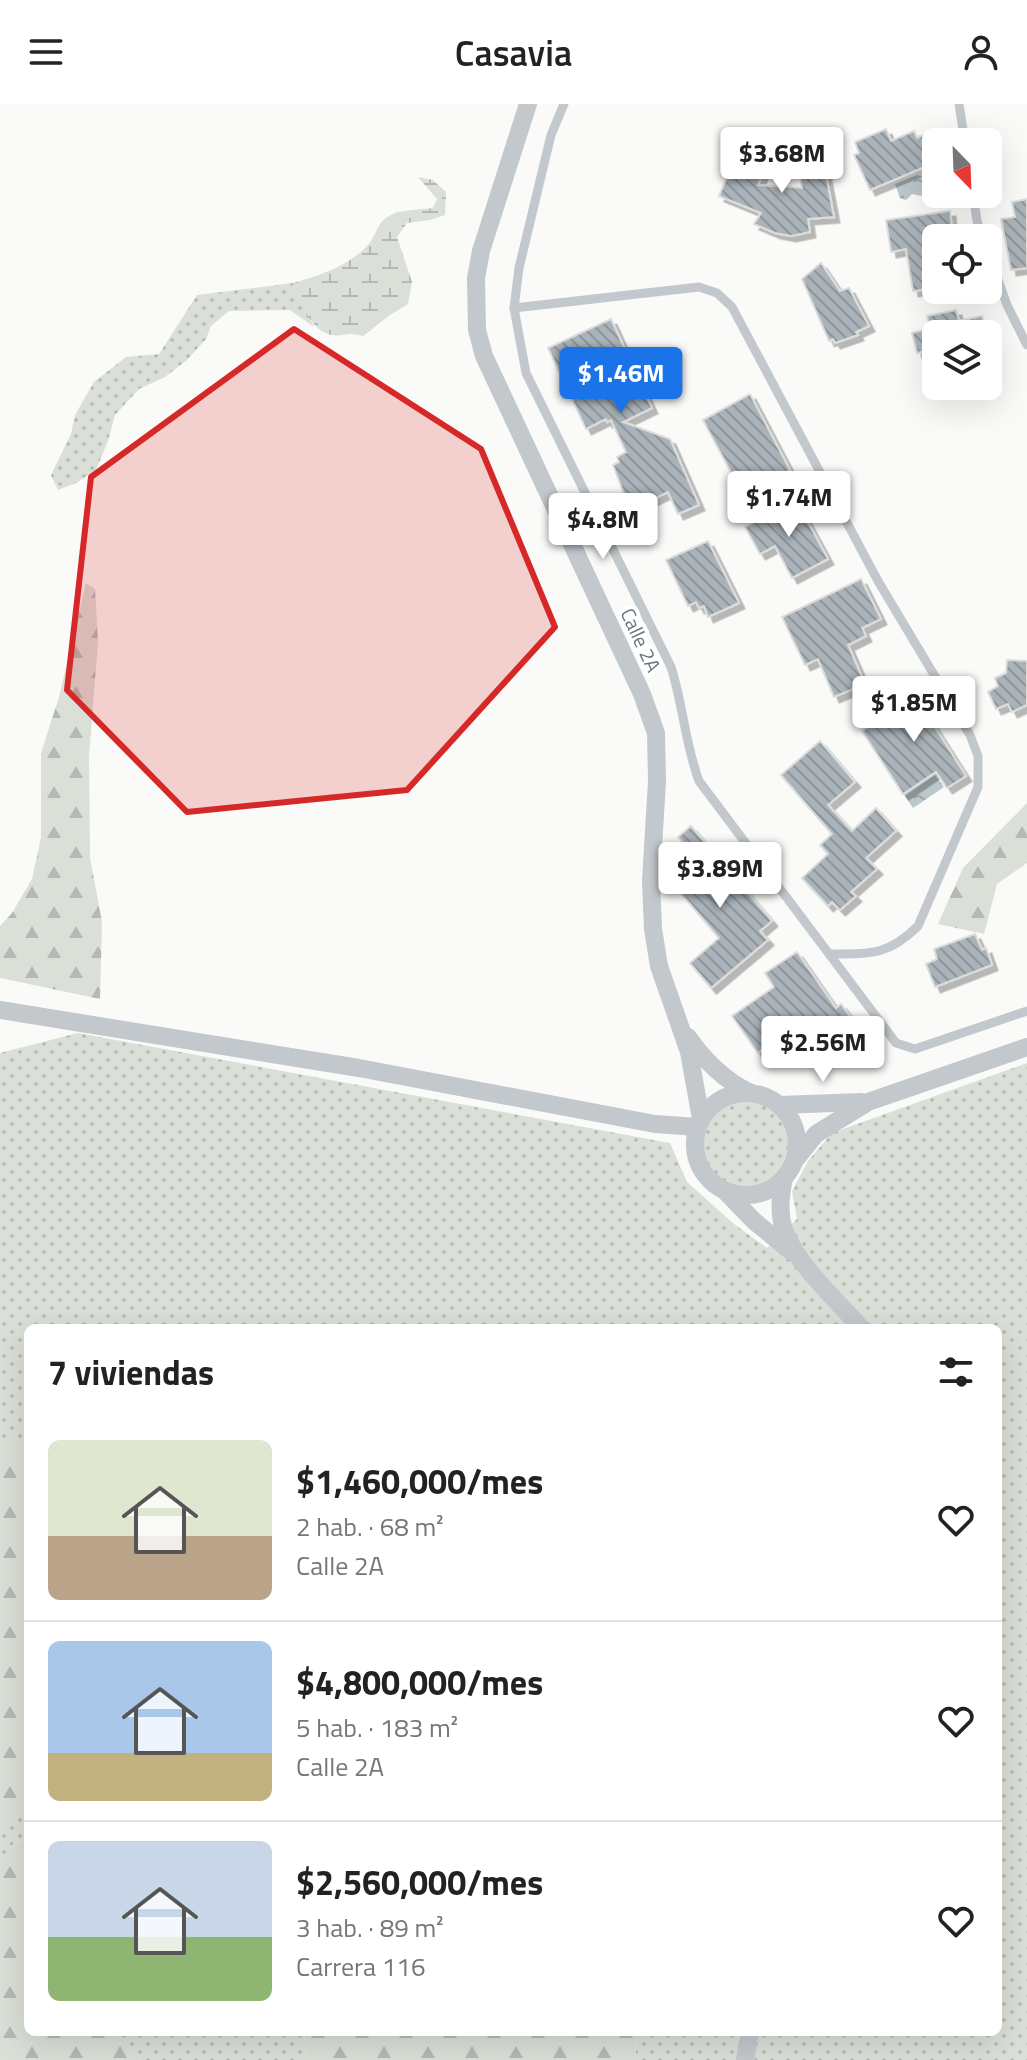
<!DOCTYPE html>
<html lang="es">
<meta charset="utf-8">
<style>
:root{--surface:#fff;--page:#f2f2f2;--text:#222;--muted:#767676;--line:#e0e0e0;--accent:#1a73e8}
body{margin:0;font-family:"Titillium Web",sans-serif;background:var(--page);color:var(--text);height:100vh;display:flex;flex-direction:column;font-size:30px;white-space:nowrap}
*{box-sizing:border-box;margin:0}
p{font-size:26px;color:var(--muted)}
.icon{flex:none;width:44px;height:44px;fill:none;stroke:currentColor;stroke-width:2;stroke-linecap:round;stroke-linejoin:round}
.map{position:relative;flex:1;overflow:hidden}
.sheet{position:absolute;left:24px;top:1220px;width:978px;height:712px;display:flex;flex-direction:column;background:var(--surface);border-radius:12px;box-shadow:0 8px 32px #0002}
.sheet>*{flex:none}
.needle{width:52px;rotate:157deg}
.tools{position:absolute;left:922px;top:24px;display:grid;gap:16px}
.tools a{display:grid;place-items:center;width:80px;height:80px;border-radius:12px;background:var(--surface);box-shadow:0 8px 32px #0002;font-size:40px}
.price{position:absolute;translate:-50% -68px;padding:0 18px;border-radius:8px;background:#fff;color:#222;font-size:26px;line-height:52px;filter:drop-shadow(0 2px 4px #0008)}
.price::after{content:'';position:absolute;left:50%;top:48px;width:24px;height:18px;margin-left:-12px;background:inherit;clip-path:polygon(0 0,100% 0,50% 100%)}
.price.current{background:var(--accent);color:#fff}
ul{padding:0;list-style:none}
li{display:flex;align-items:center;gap:24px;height:200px;padding:0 24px}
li+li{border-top:2px solid var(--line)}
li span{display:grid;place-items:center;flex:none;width:224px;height:160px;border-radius:12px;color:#555}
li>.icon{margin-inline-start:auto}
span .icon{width:96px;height:96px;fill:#fffc;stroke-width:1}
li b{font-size:34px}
h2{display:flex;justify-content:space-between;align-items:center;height:96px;padding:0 24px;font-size:34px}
header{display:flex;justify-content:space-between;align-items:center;height:104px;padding:0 24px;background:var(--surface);font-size:36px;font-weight:600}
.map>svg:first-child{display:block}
.grass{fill:url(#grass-dots)}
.forest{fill:url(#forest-firs)}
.wetland{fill:url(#wetland-marsh)}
.water{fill:url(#water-ripples)}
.building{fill:url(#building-back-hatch);stroke:#dcdcda;stroke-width:2;filter:url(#shadow)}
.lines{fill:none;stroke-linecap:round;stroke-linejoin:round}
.lane{stroke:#c3c8cc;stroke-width:9}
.street{stroke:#c3c8cc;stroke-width:18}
.marked{fill:#d62828;fill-opacity:0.2;stroke:#d62828;stroke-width:6;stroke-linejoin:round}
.labels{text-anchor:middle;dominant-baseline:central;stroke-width:8;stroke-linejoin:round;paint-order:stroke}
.street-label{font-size:20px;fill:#657683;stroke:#fff}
</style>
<header><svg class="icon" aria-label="menu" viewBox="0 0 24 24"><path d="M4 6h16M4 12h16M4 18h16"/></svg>Casavia<svg class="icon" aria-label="person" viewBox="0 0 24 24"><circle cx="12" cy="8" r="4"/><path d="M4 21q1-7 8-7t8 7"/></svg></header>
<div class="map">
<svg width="1027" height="1956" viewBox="0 0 1027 1956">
<defs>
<pattern id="grass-dots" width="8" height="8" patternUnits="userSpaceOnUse" patternTransform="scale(2)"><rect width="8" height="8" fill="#dadfd7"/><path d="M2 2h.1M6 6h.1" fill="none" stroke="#b4b9b4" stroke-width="1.8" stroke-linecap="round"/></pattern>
<pattern id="forest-firs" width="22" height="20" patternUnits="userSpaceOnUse" patternTransform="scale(2)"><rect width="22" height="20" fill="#dadfd7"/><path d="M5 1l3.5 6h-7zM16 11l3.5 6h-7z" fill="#b4b9b4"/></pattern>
<pattern id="wetland-marsh" width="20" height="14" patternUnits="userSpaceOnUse" patternTransform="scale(2)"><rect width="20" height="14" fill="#dadfd7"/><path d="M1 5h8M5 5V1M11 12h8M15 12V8" fill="none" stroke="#b4b9b4"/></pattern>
<pattern id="water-ripples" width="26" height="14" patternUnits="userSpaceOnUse" patternTransform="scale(2)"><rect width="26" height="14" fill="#bbc7cb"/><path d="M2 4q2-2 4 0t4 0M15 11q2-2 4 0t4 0" fill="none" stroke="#9ca6aa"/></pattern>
<pattern id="building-back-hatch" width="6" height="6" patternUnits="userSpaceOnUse" patternTransform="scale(2)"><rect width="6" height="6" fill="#aab3b9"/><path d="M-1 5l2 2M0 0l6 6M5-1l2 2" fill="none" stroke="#8e969c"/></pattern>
<filter id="shadow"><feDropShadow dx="5.5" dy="5.5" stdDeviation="0" flood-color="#0004"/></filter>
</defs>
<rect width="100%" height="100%" fill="#fafaf8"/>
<g class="grass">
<polygon points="293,179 314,223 290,206 229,207 211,222 206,235 187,256 165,273 139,285 115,311 108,337 96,366 76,379 58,386 51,371 71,330 75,311 94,278 126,253 159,250 197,191"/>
<polygon points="78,929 670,1039 687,1078 734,1120 767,1144 797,1115 792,1087 808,1057 832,1029 1027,959 1027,1956 635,1956 638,1928 998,1928 998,1224 28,1224 28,1337 0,1337 0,949"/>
<circle cx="746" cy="1040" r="51"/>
<polygon points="28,1707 28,1735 15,1738 0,1755 0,1724"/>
<polygon points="118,1928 304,1928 306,1956 141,1956"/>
</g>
<g class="forest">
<polygon points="86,479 95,485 98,537 89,653 90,754 102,818 100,895 0,874 0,822 12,809 32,775 41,734 41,649 59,593"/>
<polygon points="1027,699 1027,759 997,780 984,830 938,820 963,764"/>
<polygon points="0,1337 28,1337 28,1707 0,1724"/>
<polygon points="28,1735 28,1928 118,1928 141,1956 0,1956 0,1755 15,1738"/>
<polygon points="304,1928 638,1928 635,1956 306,1956"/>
</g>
<path class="wetland" d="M418,73L433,76L446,88L445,111L430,116L407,119L397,133L412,178L408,200L390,211L363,232C346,227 343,233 331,231C309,226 302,197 293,179C321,171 347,163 367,142C377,132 376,119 389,112C400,105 420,106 433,104L437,95Z"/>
<g class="water">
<polygon points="917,71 924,73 930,89 922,92 912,90 906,96 900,94 895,80"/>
<polygon points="935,671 944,683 913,704 905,692"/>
</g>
<g class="building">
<polygon points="886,25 891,37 914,27 917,34 930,28 936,43 936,65 925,70 922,64 870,86 854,51 859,49 855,38"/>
<polygon points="821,45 834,113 808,115 810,128 791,132 775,129 754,120 761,109 719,92 735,54 764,65 758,81 802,84 796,48"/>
<polygon points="1027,95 1027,164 1011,166 1001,115 1015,113 1012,98"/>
<polygon points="950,107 953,134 936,134 936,184 913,187 906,145 891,148 886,116"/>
<polygon points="821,159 840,187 849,184 869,222 856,228 858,231 835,239 833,235 829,237 802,175"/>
<polygon points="956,206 959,217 982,212 986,230 936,230 936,245 917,249 912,229 930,224 927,212"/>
<polygon points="611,215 652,304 623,318 670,335 699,401 678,410 668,388 630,406 613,361 619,358 617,353 626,348 611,316 607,318 606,315 586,325 548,244"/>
<polygon points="750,290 790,366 743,391 703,316"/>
<polygon points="796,396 828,455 792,474 775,442 760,450 745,423"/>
<polygon points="708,437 739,499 708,513 704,502 699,504 696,498 688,502 666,456"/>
<polygon points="861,475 881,515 862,524 866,532 848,541 865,580 834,593 818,555 805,561 782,513"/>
<polygon points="1007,556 1027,557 1027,601 1012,608 1008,600 996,605 988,588 998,582 995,574 1006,569"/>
<polygon points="928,584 944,608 931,617 966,672 947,684 936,668 903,690 862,627"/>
<polygon points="820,637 855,678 828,701 852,727 876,704 896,727 866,754 877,765 851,788 856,792 840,806 832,798 828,802 802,774 828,750 820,741 832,730 781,671"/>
<polygon points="691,722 772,817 760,827 768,836 711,884 690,859 719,834 678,786 682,783 676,775 690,763 683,754 690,747 678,733"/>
<polygon points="975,830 982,846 986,844 992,861 935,883 926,860 937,855 934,845"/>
<polygon points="797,848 836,904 841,900 854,918 834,932 827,922 806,937 797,923 758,949 732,912 774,883 765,869"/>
</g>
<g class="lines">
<g class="lane">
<path d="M564,0L551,31L519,164L514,204L526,269L671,563C683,600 685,640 699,677L896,939L915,945L1027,907"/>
<polyline points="959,0 965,38"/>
<polyline points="973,90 977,117 983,134"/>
<polyline points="988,148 1007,201 1027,241"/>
<path d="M514,204L699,183L717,189L732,203L878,477L970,631L978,652V683L918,822C889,851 871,850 831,850"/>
</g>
<g class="street">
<polyline points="528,0 481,147 476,174 477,226 484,252 642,590 656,629 657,677 651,777 653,825 659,862 689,948 701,1015"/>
<polyline points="0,906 359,964 655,1020 697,1023"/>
<path d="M688,933C703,955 726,978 751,989"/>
<circle cx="746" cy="1040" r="51"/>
<polyline points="780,1001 861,998"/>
<polyline points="796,1055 816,1030 868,998 1027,943"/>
<path d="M784,1074C781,1088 779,1104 782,1118C789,1154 838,1197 861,1224"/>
<polyline points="725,1087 754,1117 792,1148"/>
<polyline points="745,1956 750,1928"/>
</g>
</g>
<path class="marked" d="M294,225L481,345L555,523L407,686L187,708L67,586L91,373Z"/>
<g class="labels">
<g class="street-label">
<text transform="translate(641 536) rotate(65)">Calle 2A</text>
</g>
</g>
</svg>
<div class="tools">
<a><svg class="needle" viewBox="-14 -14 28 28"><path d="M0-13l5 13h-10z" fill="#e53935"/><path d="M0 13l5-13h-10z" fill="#767676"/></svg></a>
<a><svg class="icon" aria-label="locate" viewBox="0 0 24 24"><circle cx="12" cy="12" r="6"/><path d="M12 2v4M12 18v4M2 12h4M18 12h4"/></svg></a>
<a><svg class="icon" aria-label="layers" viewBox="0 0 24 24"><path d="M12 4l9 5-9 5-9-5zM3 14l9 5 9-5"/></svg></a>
</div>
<b class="price" style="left:782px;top:91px">$3.68M</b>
<b class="price current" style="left:621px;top:311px">$1.46M</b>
<b class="price" style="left:789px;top:435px">$1.74M</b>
<b class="price" style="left:603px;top:457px">$4.8M</b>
<b class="price" style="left:914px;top:640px">$1.85M</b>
<b class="price" style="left:720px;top:806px">$3.89M</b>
<b class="price" style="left:823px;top:980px">$2.56M</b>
<section class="sheet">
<h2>7 viviendas<svg class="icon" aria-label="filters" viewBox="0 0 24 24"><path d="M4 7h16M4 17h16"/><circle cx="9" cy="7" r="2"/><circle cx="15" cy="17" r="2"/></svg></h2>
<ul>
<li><span style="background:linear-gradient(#dfe7d0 60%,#b9a48a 0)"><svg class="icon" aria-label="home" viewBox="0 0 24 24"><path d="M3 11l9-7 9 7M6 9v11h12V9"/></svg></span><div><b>$1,460,000/mes</b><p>2 hab. · 68 m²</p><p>Calle 2A</p></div><svg class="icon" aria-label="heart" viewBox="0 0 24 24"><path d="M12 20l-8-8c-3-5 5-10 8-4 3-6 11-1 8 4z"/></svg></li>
<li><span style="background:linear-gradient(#a9c7e8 70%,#c2b280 0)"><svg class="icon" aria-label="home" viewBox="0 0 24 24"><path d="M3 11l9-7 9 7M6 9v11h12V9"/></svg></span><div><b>$4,800,000/mes</b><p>5 hab. · 183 m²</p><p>Calle 2A</p></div><svg class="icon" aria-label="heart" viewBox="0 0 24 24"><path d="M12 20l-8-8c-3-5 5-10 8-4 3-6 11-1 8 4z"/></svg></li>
<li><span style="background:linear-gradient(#c9d6e8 60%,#8fb573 0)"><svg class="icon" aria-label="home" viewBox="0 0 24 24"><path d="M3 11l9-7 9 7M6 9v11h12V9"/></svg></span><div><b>$2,560,000/mes</b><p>3 hab. · 89 m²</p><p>Carrera 116</p></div><svg class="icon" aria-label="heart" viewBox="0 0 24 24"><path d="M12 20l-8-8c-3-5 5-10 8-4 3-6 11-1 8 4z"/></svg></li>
</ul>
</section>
</div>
